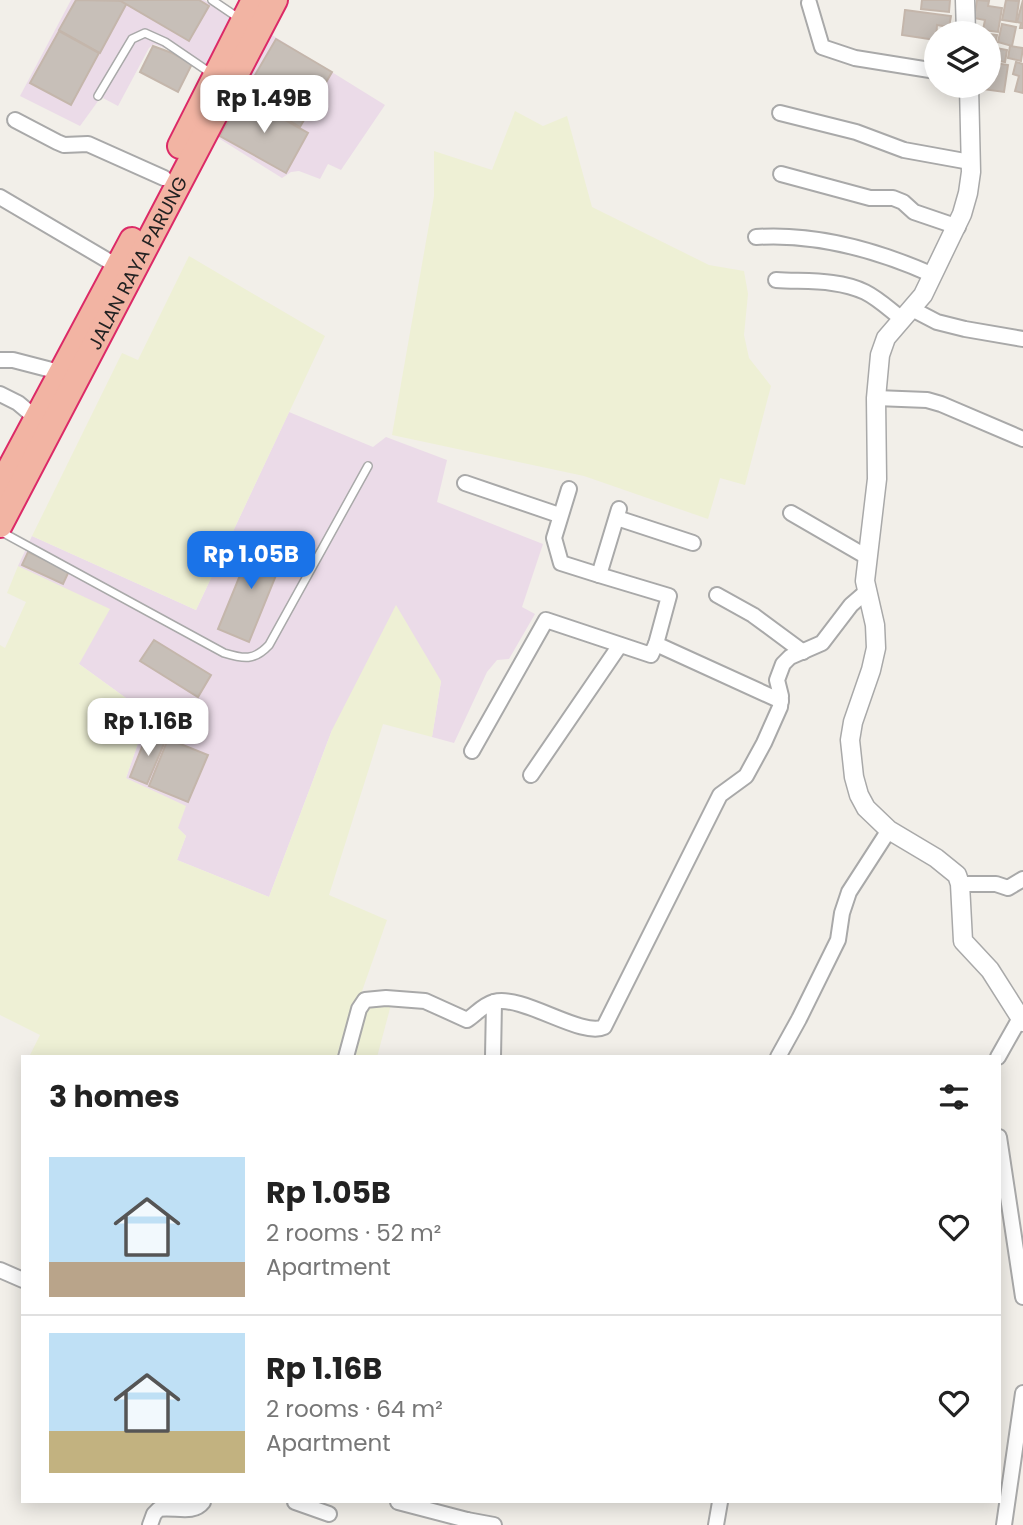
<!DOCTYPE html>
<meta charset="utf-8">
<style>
:root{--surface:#fff;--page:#f2f2f2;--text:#222;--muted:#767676;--line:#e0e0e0;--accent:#1a73e8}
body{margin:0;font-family:Poppins,sans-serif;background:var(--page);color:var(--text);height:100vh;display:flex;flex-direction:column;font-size:26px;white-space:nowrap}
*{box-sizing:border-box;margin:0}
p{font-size:23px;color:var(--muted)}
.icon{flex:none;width:38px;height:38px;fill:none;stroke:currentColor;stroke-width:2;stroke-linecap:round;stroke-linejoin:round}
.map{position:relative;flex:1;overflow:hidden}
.drawer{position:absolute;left:21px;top:1055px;width:980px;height:448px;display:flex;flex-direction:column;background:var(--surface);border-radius:0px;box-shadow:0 4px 18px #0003}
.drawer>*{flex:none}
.controls{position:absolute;left:924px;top:21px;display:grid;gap:14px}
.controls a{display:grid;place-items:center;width:77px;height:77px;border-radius:50%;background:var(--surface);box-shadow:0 4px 18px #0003;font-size:35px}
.price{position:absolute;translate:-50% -60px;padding:0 16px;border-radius:14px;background:#fff;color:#222;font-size:23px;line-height:46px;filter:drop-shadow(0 2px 4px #0008)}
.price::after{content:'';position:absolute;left:50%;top:42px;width:21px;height:16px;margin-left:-10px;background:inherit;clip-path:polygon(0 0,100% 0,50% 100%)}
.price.current{background:var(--accent);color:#fff}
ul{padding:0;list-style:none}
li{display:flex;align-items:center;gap:21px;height:175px;padding:0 28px}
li+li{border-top:2px solid var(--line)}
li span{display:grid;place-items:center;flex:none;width:196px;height:140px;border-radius:0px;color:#555}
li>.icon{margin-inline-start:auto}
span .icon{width:84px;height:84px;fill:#fffc;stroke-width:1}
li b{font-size:30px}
h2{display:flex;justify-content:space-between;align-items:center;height:84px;padding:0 28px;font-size:30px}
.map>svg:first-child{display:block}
.industrial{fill:#ebdbe8}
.farmland{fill:#eef0d5}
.building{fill:#c7bfb8;stroke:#c4b6ab;stroke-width:2}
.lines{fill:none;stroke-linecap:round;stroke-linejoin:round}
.service-casing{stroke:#a9a9a9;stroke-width:10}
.minor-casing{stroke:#a9a9a9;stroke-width:18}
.tertiary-casing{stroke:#a9a9a9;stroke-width:21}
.trunk-casing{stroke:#dc2a67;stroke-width:28}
.service{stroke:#fff;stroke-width:7}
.minor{stroke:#fff;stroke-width:14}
.tertiary{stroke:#fff;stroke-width:18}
.trunk{stroke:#f2b4a3;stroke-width:24}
.labels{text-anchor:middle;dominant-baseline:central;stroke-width:5;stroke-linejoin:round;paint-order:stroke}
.street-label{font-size:19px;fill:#222;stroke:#fff}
</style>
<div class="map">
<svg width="1023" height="1525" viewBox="0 0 1023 1525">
<rect width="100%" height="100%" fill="#f2efe9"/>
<g class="industrial">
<polygon points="71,0 204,0 236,19 207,72 172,51 154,44 149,48 118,106 101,97 80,126 20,96"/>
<polygon points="264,30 385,105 341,170 328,164 320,179 299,171 291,172 282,178 212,134"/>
<polygon points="289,412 373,447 386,437 447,460 437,502 543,544 522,607 535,614 509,659 497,660 487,672 454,743 432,737 441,681 332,730 269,897 177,860 186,836 126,778 148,714 79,664 18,566 32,536 196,610"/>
</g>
<g class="farmland">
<polygon points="515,111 543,126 567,116 592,207 709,265 744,271 748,294 744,335 749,358 771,386 745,485 720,478 708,519 584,476 392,435 434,196 434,151 492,170"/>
<polygon points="189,256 325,336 196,610 32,536 122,353 138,360"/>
<polygon points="18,566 110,609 79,664 148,714 126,778 186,806 178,828 186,836 177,860 269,897 332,730 396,605 441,681 432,737 383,724 329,895 387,920 361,994 353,1002 338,1057 29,1057 40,1035 0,1015 0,645 5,648 26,602 7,593"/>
<polygon points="392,1001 377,1057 349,1054 365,1002"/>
</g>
<g class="building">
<polygon points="76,0 128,1 100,53 59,30"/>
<polygon points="119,0 199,0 209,6 189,41"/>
<polygon points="922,0 950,0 949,12 921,9"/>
<polygon points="977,0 989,1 988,6 1002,8 998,32 983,30 985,20 974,18"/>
<polygon points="1006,0 1019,1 1016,22 1002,20"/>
<polygon points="1023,0 1023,28 1020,28 1021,23 1017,22"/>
<polygon points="905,10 951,16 949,27 937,25 936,40 902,35"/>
<polygon points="1002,24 1016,27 1012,46 998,42"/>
<polygon points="59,31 99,53 71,105 30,83"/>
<polygon points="989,34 997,35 993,55 989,54"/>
<polygon points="276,39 332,72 300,127 244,94"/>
<polygon points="153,46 172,53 192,64 178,92 140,72"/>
<polygon points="1010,46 1023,48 1021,61 1008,58"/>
<polygon points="996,48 1007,50 1005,62 994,60"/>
<polygon points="989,62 1008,65 1004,92 982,89 982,86 989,86"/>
<polygon points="1016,62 1023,64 1023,93 1015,91 1019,76 1013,74"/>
<polygon points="242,96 308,133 286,173 220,136"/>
<polygon points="254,541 285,553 249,642 218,629"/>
<polygon points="28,552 69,571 63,584 22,565"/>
<polygon points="154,640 211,675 198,697 140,661"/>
<polygon points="148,732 166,739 147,784 130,777"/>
<polygon points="168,739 208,755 188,802 149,786"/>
</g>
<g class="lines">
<g class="service-casing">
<g id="service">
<polyline points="212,0 240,19"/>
<polyline points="98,96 132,39 145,33 165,42 212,74"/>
<path d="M0,531L224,653C244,659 254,661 269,645L368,466"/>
</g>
</g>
<g class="minor-casing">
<g id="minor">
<polyline points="809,3 822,47 855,58 936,71"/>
<polyline points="780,113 856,132 904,150 970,162"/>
<polyline points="15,120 57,142 64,145 88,144 164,178"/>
<polyline points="781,174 870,198 893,198 903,202 914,212 958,227"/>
<polyline points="0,197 117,266"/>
<path d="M756,237C817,233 877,250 933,275"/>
<path d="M776,280C806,282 838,279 865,292C879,299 890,310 902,319"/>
<polyline points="912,309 937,322 965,329 1023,339"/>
<polyline points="0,360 13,360 67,374"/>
<polyline points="0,394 18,403 36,418"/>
<polyline points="876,398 927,400 941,404 1023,439"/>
<polyline points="465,483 559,515"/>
<polyline points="569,489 554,538 561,563 599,575"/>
<polyline points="619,509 599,575 669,596 656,644 781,701"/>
<polyline points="791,513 867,557"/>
<polyline points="617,518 693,543"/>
<polyline points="717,595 753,615 803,652"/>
<polyline points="472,751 546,620 651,655 656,644"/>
<polyline points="531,775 620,645"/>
<polyline points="960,884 996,884 1008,888 1023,879"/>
<path d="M346,1057L359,1009L365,1000L386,998L425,1001L467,1020C476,1014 483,1005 494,1002C522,994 582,1038 604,1027L720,795L746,776L764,743L780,707L781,696L777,680L783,664L790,657L822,643L851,605L866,592"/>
<polyline points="493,1057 494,1002"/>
<polyline points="778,1057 799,1019 838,940 842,913 849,892 889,830"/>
<polyline points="998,1057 1020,1018"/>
<polyline points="999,1137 1023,1297"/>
<polyline points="0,1270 23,1280"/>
<polyline points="295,1502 329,1514"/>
<polyline points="398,1502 467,1520"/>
<path d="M150,1525L154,1514L159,1509C174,1506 193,1515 203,1502"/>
<polyline points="466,1525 467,1520 494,1525"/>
<polyline points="716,1525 720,1502"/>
<polyline points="1004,1525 1023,1393"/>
</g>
</g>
<g class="tertiary-casing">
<g id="tertiary">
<polyline points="965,0 966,33"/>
<polyline points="969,86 971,172 968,193 962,214 923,295 886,338 880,355 876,398 877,479 865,581 875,625 876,648 871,670 853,722 850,740 854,777 859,795 866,808 889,830 936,858 957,875 960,884 963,941 990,970 1023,1022"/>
</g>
</g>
<g class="trunk-casing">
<g id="trunk">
<polyline points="180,146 254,0"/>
<polyline points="0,487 132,240"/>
<path id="s1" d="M0,525L275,0"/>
</g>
</g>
<use href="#service" class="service"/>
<use href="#minor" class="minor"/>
<use href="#tertiary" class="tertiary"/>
<use href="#trunk" class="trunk"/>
</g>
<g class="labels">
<g class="street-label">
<text stroke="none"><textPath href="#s1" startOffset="296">JALAN RAYA PARUNG</textPath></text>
</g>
</g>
</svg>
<div class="controls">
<a><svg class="icon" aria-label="layers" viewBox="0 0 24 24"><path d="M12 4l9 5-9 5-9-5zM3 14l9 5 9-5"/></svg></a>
</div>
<b class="price" style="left:264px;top:135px">Rp 1.49B</b>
<b class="price current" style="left:251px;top:591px">Rp 1.05B</b>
<b class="price" style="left:148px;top:758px">Rp 1.16B</b>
<section class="drawer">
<h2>3 homes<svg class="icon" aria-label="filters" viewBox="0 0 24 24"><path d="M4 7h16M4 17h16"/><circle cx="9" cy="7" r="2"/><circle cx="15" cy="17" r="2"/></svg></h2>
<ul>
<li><span style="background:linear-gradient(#bfe0f5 75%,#b9a48a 0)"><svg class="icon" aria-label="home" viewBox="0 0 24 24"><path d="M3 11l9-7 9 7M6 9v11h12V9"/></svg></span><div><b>Rp 1.05B</b><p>2 rooms · 52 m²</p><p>Apartment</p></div><svg class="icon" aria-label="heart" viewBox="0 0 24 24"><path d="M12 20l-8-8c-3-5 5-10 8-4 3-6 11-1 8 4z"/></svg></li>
<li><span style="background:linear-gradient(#bfe0f5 70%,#c2b280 0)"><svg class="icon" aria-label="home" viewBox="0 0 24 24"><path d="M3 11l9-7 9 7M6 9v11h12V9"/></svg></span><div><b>Rp 1.16B</b><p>2 rooms · 64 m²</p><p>Apartment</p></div><svg class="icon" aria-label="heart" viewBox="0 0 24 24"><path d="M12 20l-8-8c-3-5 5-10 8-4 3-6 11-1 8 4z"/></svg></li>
</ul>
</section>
</div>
